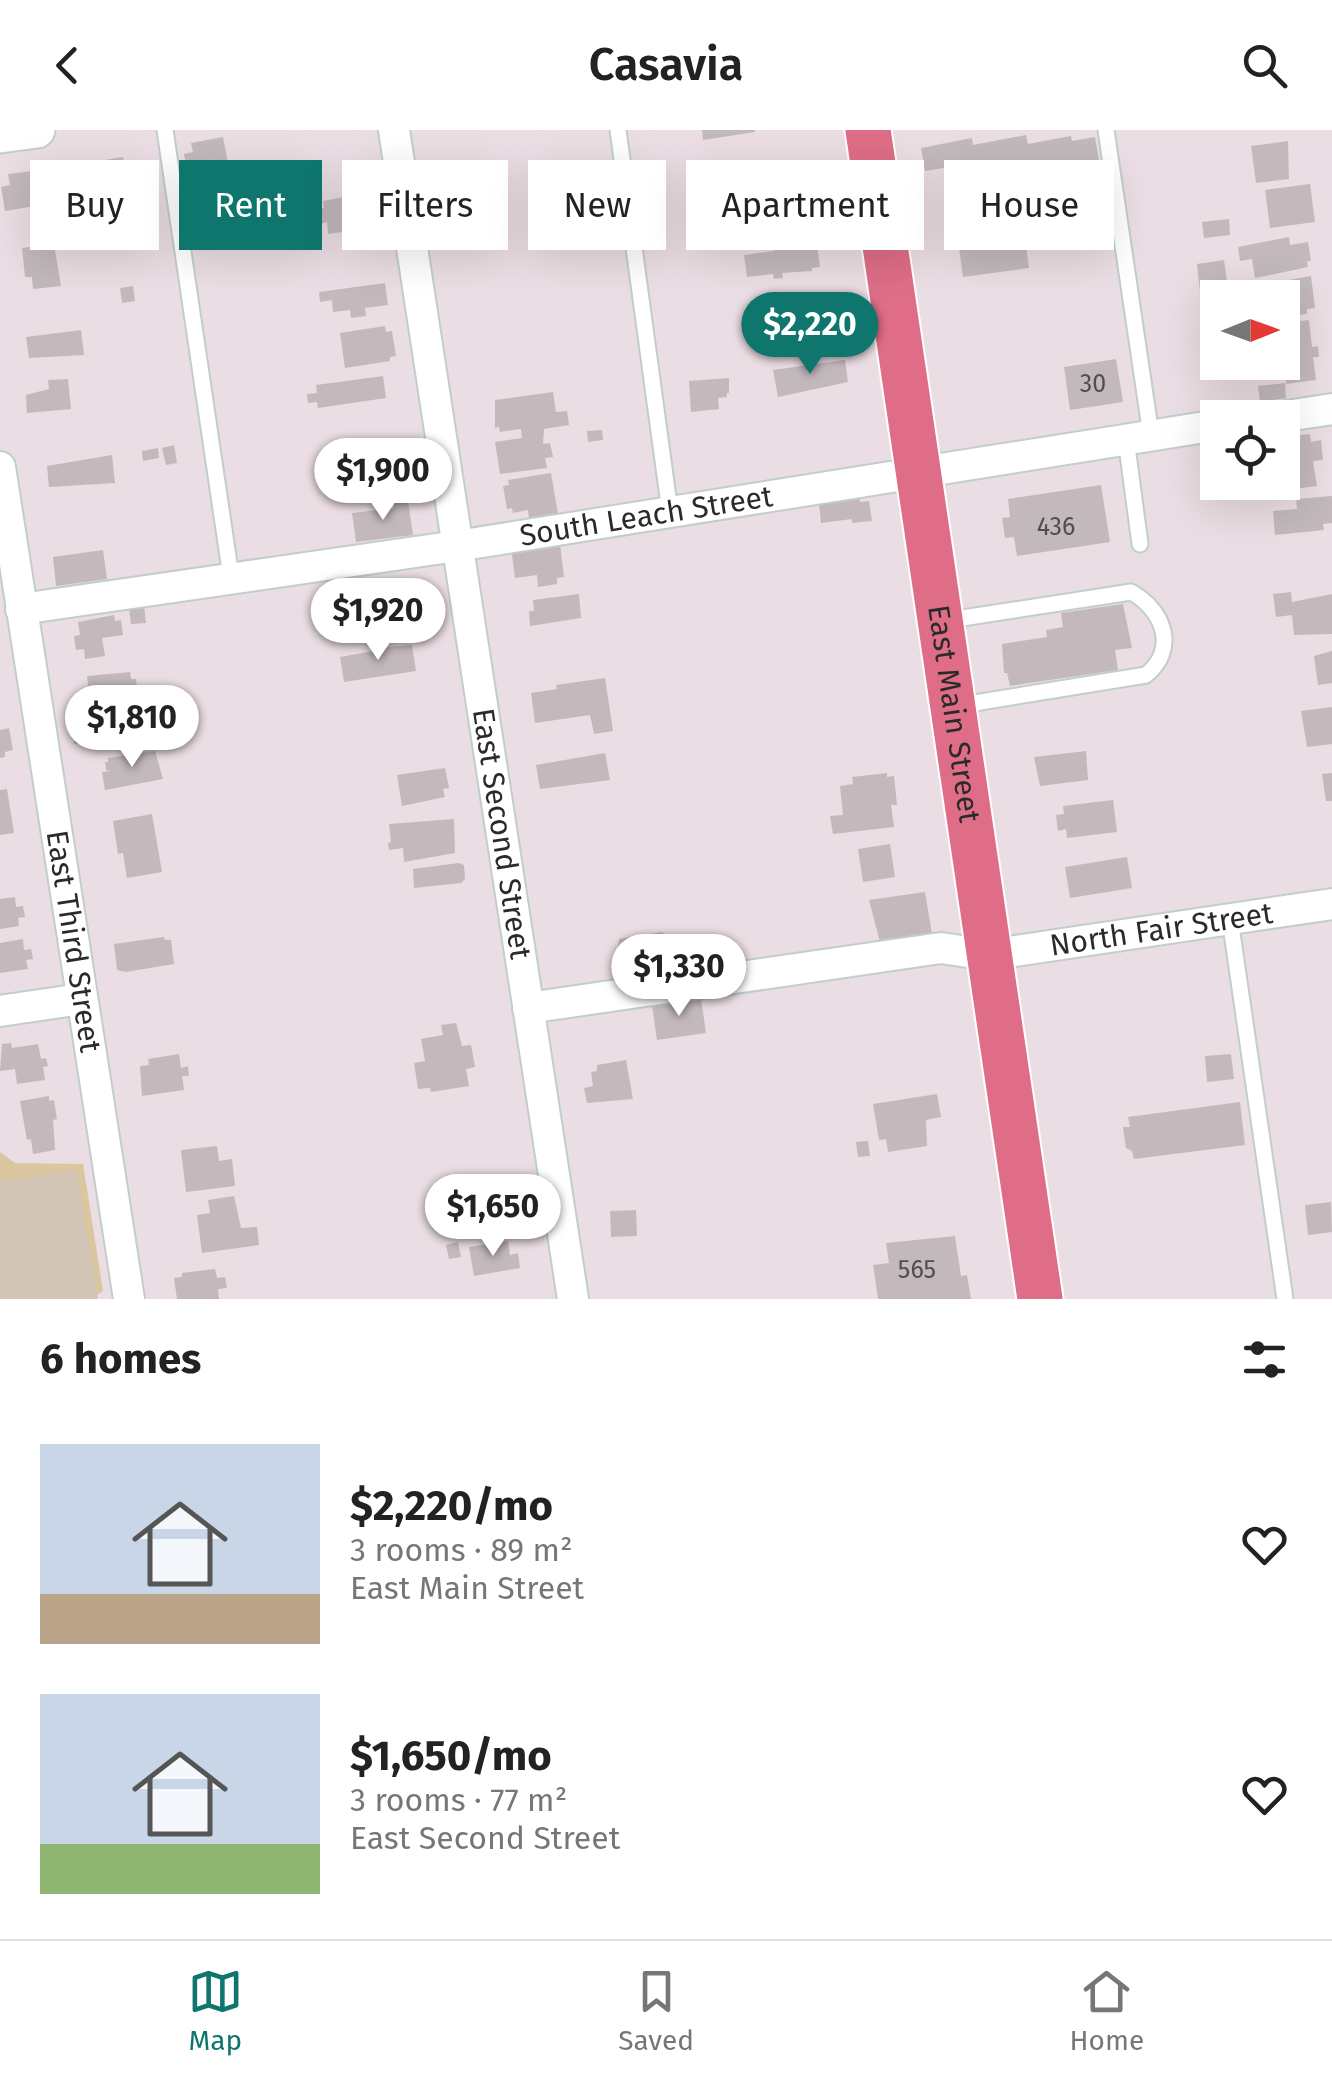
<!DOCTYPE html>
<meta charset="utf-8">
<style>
:root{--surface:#fff;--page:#f2f2f2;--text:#222;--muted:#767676;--line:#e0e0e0;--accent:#0f766e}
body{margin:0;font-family:"Fira Sans",sans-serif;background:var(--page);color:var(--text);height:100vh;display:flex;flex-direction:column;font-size:38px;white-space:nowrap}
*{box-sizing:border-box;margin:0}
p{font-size:32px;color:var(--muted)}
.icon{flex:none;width:55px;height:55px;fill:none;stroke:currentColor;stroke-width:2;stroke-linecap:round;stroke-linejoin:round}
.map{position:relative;height:1169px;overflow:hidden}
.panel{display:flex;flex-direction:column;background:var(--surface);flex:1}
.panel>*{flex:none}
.hud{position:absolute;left:30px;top:30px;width:1272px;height:90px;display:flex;gap:20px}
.needle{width:65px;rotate:89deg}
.tools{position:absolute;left:1200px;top:150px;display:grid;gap:20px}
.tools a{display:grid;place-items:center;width:100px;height:100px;border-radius:0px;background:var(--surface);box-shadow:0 10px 40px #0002;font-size:50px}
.price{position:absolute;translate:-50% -85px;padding:0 22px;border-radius:35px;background:#fff;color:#222;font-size:32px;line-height:65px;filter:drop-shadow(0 2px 5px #0008)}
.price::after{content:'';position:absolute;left:50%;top:60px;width:30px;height:22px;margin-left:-15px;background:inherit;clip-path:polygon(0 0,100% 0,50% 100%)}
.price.on{background:var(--accent);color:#fff}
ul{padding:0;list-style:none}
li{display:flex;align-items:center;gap:30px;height:250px;padding:0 40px}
li span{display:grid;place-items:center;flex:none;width:280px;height:200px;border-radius:0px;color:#555}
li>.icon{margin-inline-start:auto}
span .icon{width:120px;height:120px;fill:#fffc;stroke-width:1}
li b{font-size:42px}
h2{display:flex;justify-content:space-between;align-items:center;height:120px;padding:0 40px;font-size:42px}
.tag{padding:0 35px;border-radius:0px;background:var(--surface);box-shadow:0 10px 40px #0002;font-size:35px;line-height:90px}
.tag.on{background:var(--accent);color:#fff}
header{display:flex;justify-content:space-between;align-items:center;height:130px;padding:0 40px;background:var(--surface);font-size:45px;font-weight:600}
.tabs{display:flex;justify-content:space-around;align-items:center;height:140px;border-top:2px solid var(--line);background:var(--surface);font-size:28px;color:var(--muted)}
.tabs a{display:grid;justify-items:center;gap:5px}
.tabs .on{color:var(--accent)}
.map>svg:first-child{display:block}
.green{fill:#dac7a0}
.cemetery{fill:#d2c5b6}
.building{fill:#c3b9bd}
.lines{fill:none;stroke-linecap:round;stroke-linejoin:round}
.service-casing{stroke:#c2cecc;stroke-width:19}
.minor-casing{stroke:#c2cecc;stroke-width:34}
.tertiary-casing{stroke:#c2cecc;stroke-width:39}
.primary-casing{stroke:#fff;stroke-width:49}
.service{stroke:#fff;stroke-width:15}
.minor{stroke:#fff;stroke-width:30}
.tertiary{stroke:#fff;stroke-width:35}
.primary{stroke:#df6d87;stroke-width:45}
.labels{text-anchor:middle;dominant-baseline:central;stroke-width:8;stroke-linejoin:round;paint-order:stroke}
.number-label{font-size:25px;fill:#504e4f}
.street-label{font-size:30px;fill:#2a2a2a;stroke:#fff}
</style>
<header><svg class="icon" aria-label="back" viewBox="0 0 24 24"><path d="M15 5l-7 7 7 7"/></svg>Casavia<svg class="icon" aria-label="search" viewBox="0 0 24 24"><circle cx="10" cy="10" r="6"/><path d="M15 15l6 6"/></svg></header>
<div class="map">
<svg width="1332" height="1169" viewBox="0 0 1332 1169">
<rect width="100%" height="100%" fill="#eadde3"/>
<polygon class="green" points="0,1022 15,1033 83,1034 103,1161 97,1165 98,1169 0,1169"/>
<polygon class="cemetery" points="76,1040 98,1169 0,1169 0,1052"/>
<g class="building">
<polygon points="702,0 755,0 755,2 703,10"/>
<polygon points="1026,5 1028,14 1071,6 1072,11 1095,7 1099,30 952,56 949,37 925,41 921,18 972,8 973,15"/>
<polygon points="223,7 232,54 219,56 221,66 209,68 210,74 194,77 184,24 193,22 191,13"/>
<polygon points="1288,11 1289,49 1256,53 1251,16"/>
<polygon points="123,27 135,101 104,106 102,88 91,90 86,33"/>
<polygon points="802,31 802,34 810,33 816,67 745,79 742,58 757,56 755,45 779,41 778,34"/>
<polygon points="73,36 77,59 56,62 58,72 5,81 1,57 10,55 8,44"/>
<polygon points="1024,53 1027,69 1011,71 1012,80 957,88 953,63"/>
<polygon points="1310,54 1315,92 1270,98 1265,60"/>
<polygon points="370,62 377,105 370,106 371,116 345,120 342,102 328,104 327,92 320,94 317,79 324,78 323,71"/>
<polygon points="1229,89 1230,105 1204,108 1202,92"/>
<polygon points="80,96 82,115 71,116 69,97"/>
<polygon points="815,100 820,137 812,138 812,141 782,143 783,148 774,149 773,144 747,147 744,125 774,121 772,103"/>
<polygon points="1289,107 1290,115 1308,112 1311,131 1307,131 1308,137 1255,148 1252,129 1240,131 1238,117"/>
<polygon points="54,114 61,156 33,159 32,147 25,147 22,118"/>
<polygon points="988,114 1008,114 1008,118 1026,116 1029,138 963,147 959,118"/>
<polygon points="1224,130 1228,158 1200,162 1197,134"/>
<polygon points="1311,146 1315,178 1307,179 1307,184 1282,187 1282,168 1262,168 1260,155"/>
<polygon points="385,153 388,175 365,178 366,186 351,188 350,180 333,182 332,170 320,172 319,162"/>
<polygon points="133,156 135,171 122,173 120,158"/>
<polygon points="1309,190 1312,217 1318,216 1319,227 1313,227 1316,250 1286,254 1282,193"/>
<polygon points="385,196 386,202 392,201 396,226 390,227 390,231 345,238 340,203"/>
<polygon points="81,200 84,225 29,228 26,207"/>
<polygon points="1116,229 1123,272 1070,280 1064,237"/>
<polygon points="845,230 848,252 778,267 773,240"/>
<polygon points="383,246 386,268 318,278 317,272 308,273 307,264 317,263 316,255"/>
<polygon points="729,248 729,263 727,263 727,267 718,268 719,279 691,282 689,251"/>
<polygon points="68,249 71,279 27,283 26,265 49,259 48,250"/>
<polygon points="1285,253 1286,268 1260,272 1258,256"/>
<polygon points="553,262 556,282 567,281 569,295 544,299 543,314 550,313 553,327 545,328 547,338 500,344 495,312 522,308 521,299 500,302 499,297 495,298 495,270"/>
<polygon points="602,300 603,310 588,312 587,301"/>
<polygon points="1310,304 1311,312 1321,310 1323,330 1313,331 1317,356 1286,360 1282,307"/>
<polygon points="174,315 177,333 166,335 162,318"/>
<polygon points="158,318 159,328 143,331 142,321"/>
<polygon points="112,325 115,353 49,357 47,336"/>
<polygon points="393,329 397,354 374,357 376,366 344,367 342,355 329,357 326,339"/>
<polygon points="551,343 558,384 529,389 528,380 513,383 512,378 507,379 503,356 509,355 508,350"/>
<polygon points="1101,355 1110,412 1017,426 1014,407 1005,408 1002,388 1010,387 1008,369"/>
<polygon points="859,361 860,372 869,371 872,391 852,393 852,389 821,393 818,363"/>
<polygon points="1332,366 1332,393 1323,394 1324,400 1275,405 1273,381 1297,379 1296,369"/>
<polygon points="408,371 413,405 356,412 352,383 394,378 394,373"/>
<polygon points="560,414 564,447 557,448 557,454 538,457 537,445 515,448 511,417"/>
<polygon points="103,420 107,449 56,456 53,427"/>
<polygon points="1291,462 1292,472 1332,464 1332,504 1294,505 1292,485 1276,487 1273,464"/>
<polygon points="579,464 581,488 530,496 529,481 534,481 533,470"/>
<polygon points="143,468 146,493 131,494 128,470"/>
<polygon points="388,469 390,480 405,478 409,498 335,511 331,490 352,487 350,475"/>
<polygon points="1123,474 1132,518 1115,520 1118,540 1010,556 1007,543 1004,543 1002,514 1047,507 1046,500 1063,497 1061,483"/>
<polygon points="114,485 115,491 121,490 123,505 102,508 105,526 85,529 84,519 76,520 74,506 80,505 78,492"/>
<polygon points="412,515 416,541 344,552 340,527 379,520 378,518"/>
<polygon points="1332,521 1332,553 1318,555 1314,526"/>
<polygon points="130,542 131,549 136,549 138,566 124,567 125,574 107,576 106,569 90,571 87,546"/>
<polygon points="605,548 613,601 594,604 590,585 535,593 531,563 557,559 556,555"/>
<polygon points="1332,577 1332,614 1307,617 1301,581"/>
<polygon points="141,581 144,610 82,616 82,613 74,614 72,593 79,590"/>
<polygon points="9,598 13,620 5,622 5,627 0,628 0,600"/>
<polygon points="155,621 163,649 105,660 102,642 110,641 106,640 105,632 108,632 108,628"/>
<polygon points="1086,621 1088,650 1040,656 1034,627"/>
<polygon points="605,623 610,650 540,659 536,635"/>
<polygon points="445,638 449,658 443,659 445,667 402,676 397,645"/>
<polygon points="887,643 887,647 894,646 897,675 891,675 894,697 833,704 830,686 843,685 840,656 853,654 852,647"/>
<polygon points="1332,643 1332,671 1326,671 1322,644"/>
<polygon points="7,659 14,703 0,705 0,660"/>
<polygon points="1113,670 1117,702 1067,708 1066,699 1058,701 1056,685 1064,684 1063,676"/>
<polygon points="152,684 162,742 127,748 123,723 118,724 113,691"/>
<polygon points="454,689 455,723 404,732 403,718 389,720 388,713 391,712 389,694"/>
<polygon points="890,714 895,747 863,752 858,719"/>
<polygon points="1127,727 1132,758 1070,768 1065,737"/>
<polygon points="459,733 464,735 465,749 461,753 414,758 413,739"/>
<polygon points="925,762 932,804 880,812 869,770"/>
<polygon points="15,767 16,777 23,776 25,787 18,788 19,796 0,799 0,769"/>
<polygon points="663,802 668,834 649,836 650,843 637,845 636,839 624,841 622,826 617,826 619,809"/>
<polygon points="164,807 165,810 171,810 174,834 126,842 117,840 114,814"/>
<polygon points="23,809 24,820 31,819 33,829 26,830 28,839 0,843 0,813"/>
<polygon points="701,868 706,903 657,910 652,875"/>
<polygon points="456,893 462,916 471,915 475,937 466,939 469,956 431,962 430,958 418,959 414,933 425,931 421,909 443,905 441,895"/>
<polygon points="11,913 12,918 38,914 41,929 46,928 48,936 43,937 45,950 17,954 15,939 0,941 2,914"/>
<polygon points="179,924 181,938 188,936 189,946 182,946 184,960 142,966 140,936 149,935 148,929"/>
<polygon points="1231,924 1234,949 1207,952 1205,926"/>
<polygon points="626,930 633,969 587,973 584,958 593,956 591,942 597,941 597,935"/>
<polygon points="937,964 941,987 926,990 927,1016 888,1022 886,1009 879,1010 873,974"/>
<polygon points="49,966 49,971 54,970 57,989 53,990 55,1020 33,1024 31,1009 27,1010 20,971"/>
<polygon points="1240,972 1245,1015 1134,1029 1132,1021 1126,1018 1123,997 1130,997 1128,987"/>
<polygon points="868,1011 870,1026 858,1027 856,1012"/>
<polygon points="217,1016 219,1031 232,1029 235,1056 186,1062 181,1020"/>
<polygon points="234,1066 241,1098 257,1097 259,1115 202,1123 197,1085 210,1083 208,1070"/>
<polygon points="502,1068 504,1079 508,1079 509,1084 504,1085 506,1097 475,1102 470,1073"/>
<polygon points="1331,1072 1332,1102 1308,1105 1305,1075"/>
<polygon points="636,1080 637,1106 611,1107 610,1081"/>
<polygon points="955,1106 961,1146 967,1145 971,1169 878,1169 873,1135 889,1133 886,1113"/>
<polygon points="508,1111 510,1125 518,1123 520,1138 474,1146 469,1117"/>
<polygon points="458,1112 461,1127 449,1129 446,1115"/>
<polygon points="215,1139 217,1148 225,1147 227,1158 218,1159 219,1169 177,1169 174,1148 182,1147 182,1143"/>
</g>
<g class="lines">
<g class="service-casing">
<g id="service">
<polyline points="165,0 231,447"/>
<polyline points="618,0 670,382"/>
<polyline points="1106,0 1151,305"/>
<polyline points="1126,309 1140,414"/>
<path d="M943,491L1131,462C1164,480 1178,519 1146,545L956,576"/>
<polyline points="1230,789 1285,1169"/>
</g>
</g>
<g class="minor-casing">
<g id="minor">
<path id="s1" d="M394,0L573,1169"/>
<polyline points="1273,288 1332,279"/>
<path id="s2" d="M0,337L129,1169"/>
<path id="s3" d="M21,479L457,416L1218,295"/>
<path id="s4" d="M528,878L941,818L988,825L1332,774"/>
<polyline points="0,881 81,869"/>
</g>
</g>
<g class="tertiary-casing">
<polyline id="tertiary" points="0,5 37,0"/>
</g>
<g class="primary-casing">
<g id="primary">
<path id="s5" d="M868,0L1040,1169"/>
</g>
</g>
<use href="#service" class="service"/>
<use href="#minor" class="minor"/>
<use href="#tertiary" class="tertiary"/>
<use href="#primary" class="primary"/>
</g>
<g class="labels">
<g class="number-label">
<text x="1093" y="254">30</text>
<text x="1056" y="397">436</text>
<text x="917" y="1140">565</text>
</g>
<g class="street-label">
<text stroke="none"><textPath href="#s3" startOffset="632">South Leach Street</textPath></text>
<text stroke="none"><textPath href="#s5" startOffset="590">East Main Street</textPath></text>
<text stroke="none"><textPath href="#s1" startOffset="712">East Second Street</textPath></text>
<text stroke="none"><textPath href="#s4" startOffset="640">North Fair Street</textPath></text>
<text stroke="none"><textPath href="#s2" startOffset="480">East Third Street</textPath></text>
</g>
</g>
</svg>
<div class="tools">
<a><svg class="needle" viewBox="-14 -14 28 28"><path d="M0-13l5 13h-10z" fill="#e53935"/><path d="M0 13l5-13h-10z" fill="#767676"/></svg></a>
<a><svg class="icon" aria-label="locate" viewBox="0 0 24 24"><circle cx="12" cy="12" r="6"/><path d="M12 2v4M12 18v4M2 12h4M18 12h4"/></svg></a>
</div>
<b class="price on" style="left:810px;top:247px">$2,220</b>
<b class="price" style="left:383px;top:393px">$1,900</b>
<b class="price" style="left:378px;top:533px">$1,920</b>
<b class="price" style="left:132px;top:640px">$1,810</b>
<b class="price" style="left:679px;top:889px">$1,330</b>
<b class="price" style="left:493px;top:1129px">$1,650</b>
<div class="hud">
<a class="tag">Buy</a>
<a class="tag on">Rent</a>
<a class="tag">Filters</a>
<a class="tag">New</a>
<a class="tag">Apartment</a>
<a class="tag">House</a>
</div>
</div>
<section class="panel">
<h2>6 homes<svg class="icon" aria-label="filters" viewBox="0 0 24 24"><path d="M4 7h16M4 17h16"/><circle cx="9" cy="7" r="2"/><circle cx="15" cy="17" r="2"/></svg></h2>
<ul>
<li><span style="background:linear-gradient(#c9d6e8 75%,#b9a48a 0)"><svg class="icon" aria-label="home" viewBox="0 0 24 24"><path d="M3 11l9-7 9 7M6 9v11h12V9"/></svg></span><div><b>$2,220/mo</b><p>3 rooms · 89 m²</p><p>East Main Street</p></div><svg class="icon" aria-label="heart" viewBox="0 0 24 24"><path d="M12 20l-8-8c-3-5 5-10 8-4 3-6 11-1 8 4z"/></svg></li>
<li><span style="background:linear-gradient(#c9d6e8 75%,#8fb573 0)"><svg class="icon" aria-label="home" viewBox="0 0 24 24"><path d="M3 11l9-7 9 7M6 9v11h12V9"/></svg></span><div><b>$1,650/mo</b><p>3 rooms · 77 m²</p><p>East Second Street</p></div><svg class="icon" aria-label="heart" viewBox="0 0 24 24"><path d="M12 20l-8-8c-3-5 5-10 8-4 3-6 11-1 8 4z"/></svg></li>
</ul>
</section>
<nav class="tabs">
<a class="on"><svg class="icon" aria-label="map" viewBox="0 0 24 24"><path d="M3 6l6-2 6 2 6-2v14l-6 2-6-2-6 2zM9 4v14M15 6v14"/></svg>Map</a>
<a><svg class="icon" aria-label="saved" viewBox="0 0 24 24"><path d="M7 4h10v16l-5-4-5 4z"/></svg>Saved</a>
<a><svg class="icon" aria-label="home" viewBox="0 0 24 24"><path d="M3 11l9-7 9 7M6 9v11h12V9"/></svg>Home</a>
</nav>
